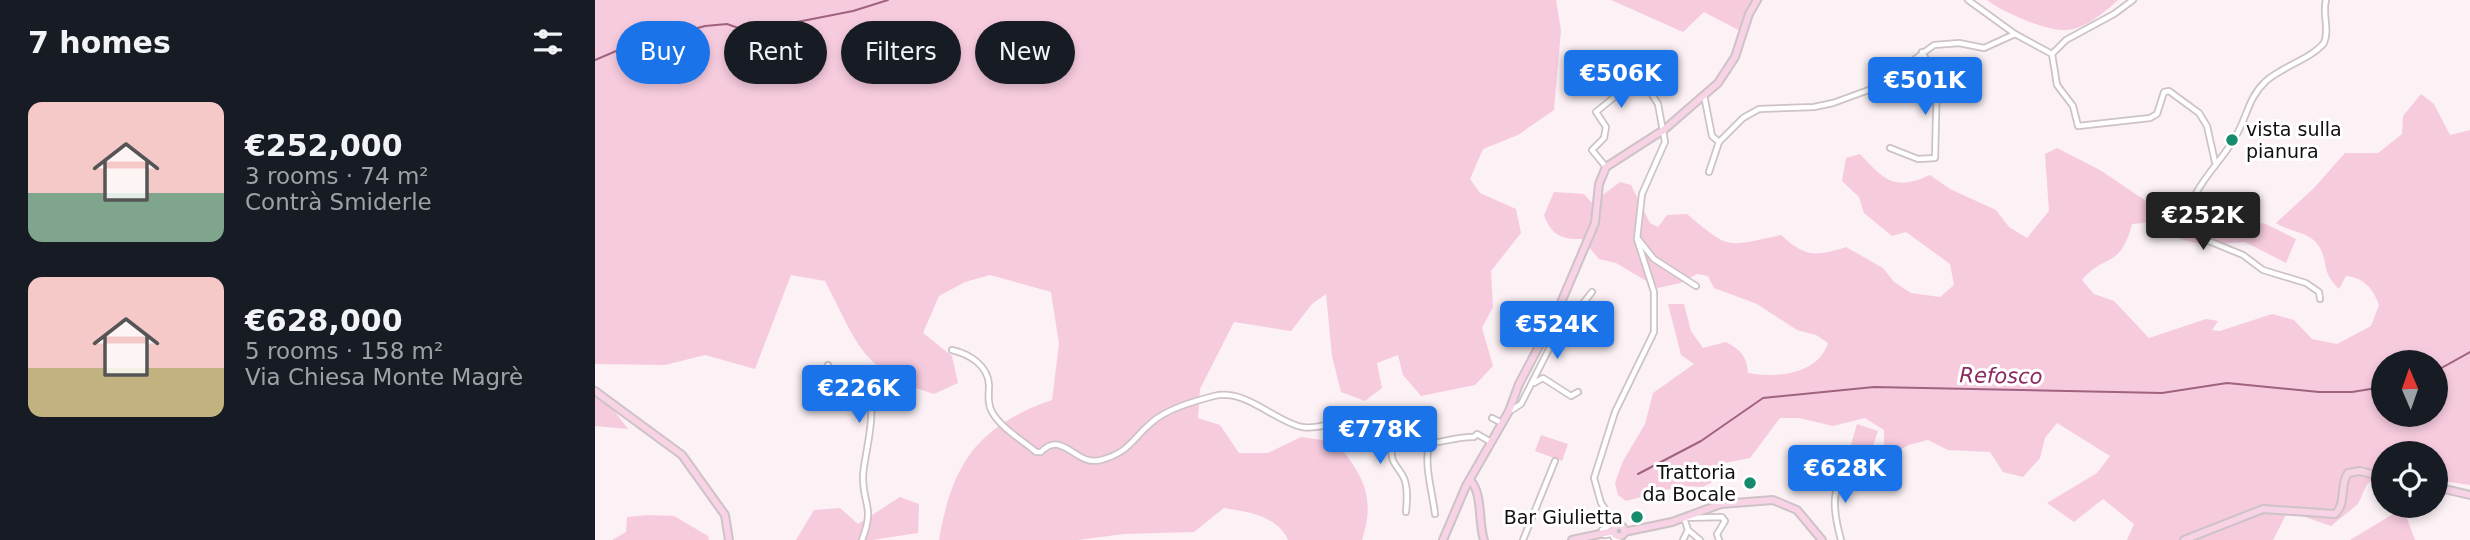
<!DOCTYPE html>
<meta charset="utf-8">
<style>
:root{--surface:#171b24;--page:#20242c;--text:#f1f3f6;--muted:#9ea1a6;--accent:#1a73e8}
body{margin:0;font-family:"DejaVu Sans",sans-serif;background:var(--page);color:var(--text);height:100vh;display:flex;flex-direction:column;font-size:26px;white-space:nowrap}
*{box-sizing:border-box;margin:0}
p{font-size:23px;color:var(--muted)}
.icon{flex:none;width:38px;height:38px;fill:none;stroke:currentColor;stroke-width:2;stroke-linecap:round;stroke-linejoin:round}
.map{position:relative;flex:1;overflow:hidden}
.sheet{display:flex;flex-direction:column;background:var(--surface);width:595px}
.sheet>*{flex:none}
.guide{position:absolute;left:21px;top:21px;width:665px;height:63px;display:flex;gap:14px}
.needle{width:46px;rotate:358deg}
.fabs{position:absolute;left:1776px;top:350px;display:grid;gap:14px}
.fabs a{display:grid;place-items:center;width:77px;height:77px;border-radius:50%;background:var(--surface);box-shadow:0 4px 10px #0003;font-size:35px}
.price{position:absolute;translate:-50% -60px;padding:0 16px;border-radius:7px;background:var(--accent);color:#fff;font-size:23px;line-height:46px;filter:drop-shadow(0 2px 4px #0008)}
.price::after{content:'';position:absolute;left:50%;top:42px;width:21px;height:16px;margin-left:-10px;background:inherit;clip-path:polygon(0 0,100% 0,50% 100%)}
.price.on{background:#222;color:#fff}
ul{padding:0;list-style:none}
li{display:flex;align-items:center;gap:21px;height:175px;padding:0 28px}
li span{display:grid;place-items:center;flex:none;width:196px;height:140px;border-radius:14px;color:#555}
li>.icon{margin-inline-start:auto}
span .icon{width:84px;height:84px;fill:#fffc;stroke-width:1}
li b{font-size:30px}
h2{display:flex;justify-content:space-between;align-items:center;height:84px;padding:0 28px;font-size:30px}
.pill{padding:0 24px;border-radius:32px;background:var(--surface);box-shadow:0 4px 10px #0003;font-size:24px;line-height:63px}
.pill.on{background:var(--accent);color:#fff}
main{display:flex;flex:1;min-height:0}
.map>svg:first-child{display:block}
.green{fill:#f7cbde;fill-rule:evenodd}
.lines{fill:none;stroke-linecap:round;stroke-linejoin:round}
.stream{stroke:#9f627f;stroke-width:2}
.street-casing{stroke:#cdc3c7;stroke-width:8}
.secondary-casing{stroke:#cdc3c7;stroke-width:10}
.street{stroke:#fff;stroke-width:4.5}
.secondary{stroke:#f7d3e5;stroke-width:6}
.poi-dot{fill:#168b6d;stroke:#fff;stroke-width:2.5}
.labels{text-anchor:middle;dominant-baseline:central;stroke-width:6;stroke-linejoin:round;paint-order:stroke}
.poi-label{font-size:19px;fill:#130f11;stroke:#fff;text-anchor:end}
.water-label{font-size:21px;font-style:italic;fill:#8c2960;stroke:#fff}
</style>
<main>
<section class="sheet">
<h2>7 homes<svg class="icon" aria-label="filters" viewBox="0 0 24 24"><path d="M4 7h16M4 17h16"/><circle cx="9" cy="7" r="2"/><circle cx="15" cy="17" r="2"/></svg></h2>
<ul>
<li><span style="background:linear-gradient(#f6c9c9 65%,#7fa58c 0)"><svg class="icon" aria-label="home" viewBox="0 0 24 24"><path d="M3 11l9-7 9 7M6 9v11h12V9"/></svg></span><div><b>€252,000</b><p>3 rooms · 74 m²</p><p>Contrà Smiderle</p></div></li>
<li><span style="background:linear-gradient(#f6c9c9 65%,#c2b280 0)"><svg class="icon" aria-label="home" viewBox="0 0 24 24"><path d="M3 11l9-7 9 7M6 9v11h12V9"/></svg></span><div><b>€628,000</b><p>5 rooms · 158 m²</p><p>Via Chiesa Monte Magrè</p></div></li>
</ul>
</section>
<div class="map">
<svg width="1875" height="540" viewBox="0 0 1875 540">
<rect width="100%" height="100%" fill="#fcf1f5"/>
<g class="green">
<path d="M0,0H961L966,30L959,110L923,135L888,149L875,179L885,193L921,209L926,233L896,271L898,307L887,328L898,366L880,385L826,396L808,375L803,355L782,363L787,388L770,401L746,392L737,356L731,294L717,304L696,331L639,322L605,389L603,418L625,425L644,453H673L706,437L741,442C768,475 781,497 767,540H693C682,515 652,512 629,508L599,532L529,534L483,540H344C357,464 382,426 457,400L464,344L456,292L395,275L370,282L344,296L328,333L357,356L363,383L339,394C266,371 263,344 230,281L196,275L160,369L110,355L70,365L0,364Z"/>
<polygon points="1016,0 1168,0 1157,13 1151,34 1109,12 1088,32"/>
<path d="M1392,0H1523C1510,12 1489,30 1470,30C1451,31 1407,12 1392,0Z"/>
<path d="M1826,94L1839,104L1855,135L1875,130V485L1841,480V453H1788V473L1772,484L1763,504L1736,526L1693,511L1678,540H1532L1539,524L1508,499L1479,522L1452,503L1502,473L1515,456L1462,423L1450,438L1445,458L1428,477L1408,472L1395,452L1353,450L1333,440L1314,445L1289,458V430L1270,418L1238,426L1204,418H1185L1155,458L1130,463L1125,478L1108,487L1087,486L1031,501L1023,495L1020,483L1028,461L1050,424L1058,393L1099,364L1086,355L1073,304H1089L1096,331L1108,348L1131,342C1146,350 1152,357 1153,373C1181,378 1223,375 1233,343L1221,335L1202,330L1162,304L1119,288L1113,276L1102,274L1085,283L1063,288L1021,263L1004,259L987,239C966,240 956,234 949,215L959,192L989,194L997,203L1025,182L1036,185L1055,223L1063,227L1072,215L1092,214C1135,250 1130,247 1186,235C1210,257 1220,257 1251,247L1288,268L1299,282L1316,293L1345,297L1359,285L1355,264L1311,232L1297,236L1269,213L1264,197L1247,181L1251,158L1265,154C1290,181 1300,191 1335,175L1355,189L1401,210L1414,227L1432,238L1454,211L1450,154L1462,148L1505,170L1551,201L1570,208L1582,220L1611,227L1641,218L1671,224L1701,239L1691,263L1650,242L1609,245L1585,239L1578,228L1559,222L1537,224C1525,270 1509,253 1487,280L1499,294L1519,301L1554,338L1611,319L1623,321L1617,330L1625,331L1677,314L1699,320L1717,339L1742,344L1776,326L1784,305C1778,288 1769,278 1751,276L1744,289C1726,271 1734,266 1725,248C1716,231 1694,232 1681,223L1719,188L1750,153H1783L1807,134L1808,116ZM1788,362H1841V415H1788Z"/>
<polygon points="0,386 33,429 0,426"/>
<polygon points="1262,424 1283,431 1273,462 1253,455"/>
<polygon points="946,435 973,444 967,461 940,451"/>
<polygon points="305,497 324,504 323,533 277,540 201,540 219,510 245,508 263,524"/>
<polygon points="1808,508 1820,540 1755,540"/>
<polygon points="53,515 79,516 113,536 114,540 17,540 31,532 32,517"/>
</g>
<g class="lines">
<g class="stream">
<polyline points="0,60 28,48 110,26 132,24 152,31 184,29 197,23 258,11 293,0"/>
<polyline points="1841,371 1875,352"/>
<polyline points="1043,474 1106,441 1168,398 1279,387 1567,393 1632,383 1724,392 1757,392 1788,387"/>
</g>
<g class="street-casing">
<g id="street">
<polyline points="1373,0 1420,34"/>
<polyline points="1457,54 1471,40 1519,14 1538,0"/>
<polyline points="1109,95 1117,136 1124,142 1114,172"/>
<polyline points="1124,142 1148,118 1164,109 1219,107 1238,103 1282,87 1339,45 1364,43 1389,48 1420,34 1457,54 1462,85 1478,106 1483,126 1555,118 1562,114 1569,92 1574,91 1604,113 1612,126 1620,162"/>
<polyline points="1295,148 1323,159 1340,158 1342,78 1327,52"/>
<polyline points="1011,167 997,150 1009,138 1011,127 1001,112 1033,86 1056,93 1063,104 1070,142 1047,194 1042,239 1059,292 1059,332 1020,412 999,478 1006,503 1022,526"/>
<polyline points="1043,239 1059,259 1101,286"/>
<path d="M1725,299L1724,292L1711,283L1668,270L1648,255L1604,237L1592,225C1593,187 1628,163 1643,132C1653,113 1654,97 1671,81C1687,67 1717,58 1729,43C1735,29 1727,15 1731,0"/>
<path d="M357,350C374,354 393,365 394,385C394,394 392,403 397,412C406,428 427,440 441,452H446C468,429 480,467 506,460C535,452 537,439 556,423C571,409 600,401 619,396C651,388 680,422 707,427C723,430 743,420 759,419C783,418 796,440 817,444C836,447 858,436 879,437L882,434L896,442"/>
<path d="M233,365L230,388C241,385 244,372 257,376C293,388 268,453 268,477C268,506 280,506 267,540"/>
<polyline points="939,383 948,378 976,396 983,392"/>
<polyline points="915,411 926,404 958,341 997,292"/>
<polyline points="897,418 907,423"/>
<path d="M809,443L797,448C794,464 806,468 810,481C813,491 812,501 811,512"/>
<path d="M834,443C829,466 837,490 840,514"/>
<polyline points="1014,517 1014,526 1007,530 1009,535 1017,534 1020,540"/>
<polyline points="928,540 960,461"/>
<polyline points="1023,540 1024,536"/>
<polyline points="1088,540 1093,530"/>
<polyline points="1105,540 1093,530 1089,518 1127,517 1130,521 1122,534 1124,540"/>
<path d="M1246,540C1236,503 1238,494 1252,459L1264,463"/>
</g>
</g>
<g class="secondary-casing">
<g id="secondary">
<polyline points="0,391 87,455 130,515 134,540"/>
<path d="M875,480C888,493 883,523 889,540"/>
<polyline points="1841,487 1875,495"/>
<circle cx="1024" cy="531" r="5.5"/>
<polyline points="1029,532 1077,522 1126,504 1178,500 1202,510 1227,540"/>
<polyline points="848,540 871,486 914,411 924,384 962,312 1000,223 1004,184 1011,167 1070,129 1123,83 1140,57 1154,14 1162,0"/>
<polyline points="977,540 1019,531"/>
<path d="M1589,540L1668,509L1740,514C1752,503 1744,486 1753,473L1765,471L1788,477"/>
</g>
</g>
<use href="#street" class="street"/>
<use href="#secondary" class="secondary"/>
</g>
<g class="poi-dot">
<circle cx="1637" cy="140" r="7"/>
<circle cx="1155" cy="483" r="7"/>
<circle cx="1042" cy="517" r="7"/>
</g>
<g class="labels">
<g class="poi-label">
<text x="1651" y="129" text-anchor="start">vista sulla<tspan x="1651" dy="22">pianura</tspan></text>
<text x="1141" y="472">Trattoria<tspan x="1141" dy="22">da Bocale</tspan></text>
<text x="1028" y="517">Bar Giulietta</text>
</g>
<g class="water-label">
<text transform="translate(1406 376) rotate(1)">Refosco</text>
</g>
</g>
</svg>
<div class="fabs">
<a><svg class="needle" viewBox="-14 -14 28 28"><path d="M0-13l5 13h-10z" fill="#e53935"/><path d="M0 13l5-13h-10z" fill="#9ea1a6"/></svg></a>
<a><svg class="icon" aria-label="locate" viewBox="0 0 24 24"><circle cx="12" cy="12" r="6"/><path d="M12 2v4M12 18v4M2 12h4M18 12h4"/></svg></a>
</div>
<b class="price" style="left:1026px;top:110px">€506K</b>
<b class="price" style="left:1330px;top:117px">€501K</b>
<b class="price on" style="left:1608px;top:252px">€252K</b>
<b class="price" style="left:962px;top:361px">€524K</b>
<b class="price" style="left:264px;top:425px">€226K</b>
<b class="price" style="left:785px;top:466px">€778K</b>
<b class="price" style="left:1250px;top:505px">€628K</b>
<div class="guide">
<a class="pill on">Buy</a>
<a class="pill">Rent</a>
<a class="pill">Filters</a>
<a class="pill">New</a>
</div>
</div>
</main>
